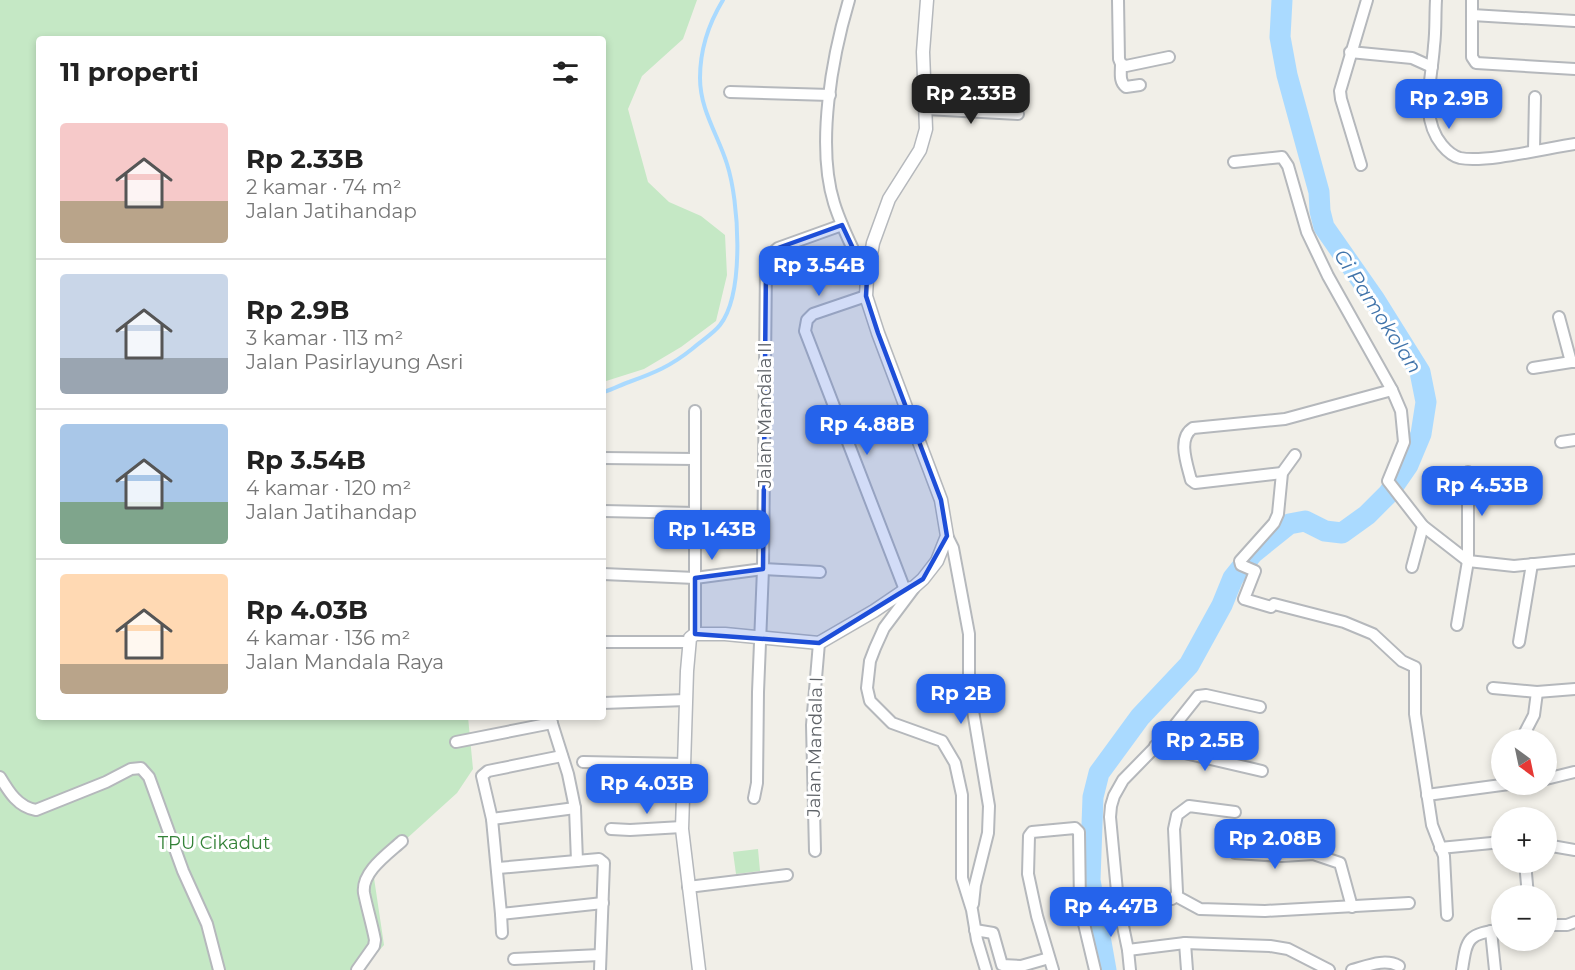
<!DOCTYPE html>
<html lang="id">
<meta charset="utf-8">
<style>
:root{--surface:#fff;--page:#f6f6f6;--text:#222;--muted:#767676;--line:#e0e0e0;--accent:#2563eb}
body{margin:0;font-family:Montserrat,sans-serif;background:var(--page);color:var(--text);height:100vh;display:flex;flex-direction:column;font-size:22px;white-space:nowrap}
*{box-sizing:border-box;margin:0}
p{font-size:20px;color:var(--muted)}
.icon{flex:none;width:33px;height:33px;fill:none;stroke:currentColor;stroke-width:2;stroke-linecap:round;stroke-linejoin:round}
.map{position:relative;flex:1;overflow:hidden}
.details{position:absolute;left:36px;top:36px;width:570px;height:684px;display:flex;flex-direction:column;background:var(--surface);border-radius:6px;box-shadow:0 3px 9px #0003}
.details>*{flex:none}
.needle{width:39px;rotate:147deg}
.fabs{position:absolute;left:1491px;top:729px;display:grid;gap:12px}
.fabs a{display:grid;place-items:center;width:66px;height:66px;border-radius:50%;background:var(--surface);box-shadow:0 3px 9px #0003;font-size:30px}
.price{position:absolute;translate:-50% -51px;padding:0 14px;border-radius:12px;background:var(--accent);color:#fff;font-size:20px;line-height:39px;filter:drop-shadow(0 2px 3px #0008)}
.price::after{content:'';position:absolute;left:50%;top:36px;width:18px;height:14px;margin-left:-9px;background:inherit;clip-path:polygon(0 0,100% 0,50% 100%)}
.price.active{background:#222;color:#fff}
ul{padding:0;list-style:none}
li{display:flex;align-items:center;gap:18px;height:150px;padding:0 24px}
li+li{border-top:2px solid var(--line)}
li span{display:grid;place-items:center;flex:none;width:168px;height:120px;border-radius:6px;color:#555}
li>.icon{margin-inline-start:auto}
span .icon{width:72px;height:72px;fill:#fffc;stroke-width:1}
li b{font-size:26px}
h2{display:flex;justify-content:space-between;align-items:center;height:72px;padding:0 24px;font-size:26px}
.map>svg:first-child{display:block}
.green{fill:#c5e8c5}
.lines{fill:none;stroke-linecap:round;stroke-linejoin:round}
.stream{stroke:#aadaff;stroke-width:4}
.river{stroke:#aadaff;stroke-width:21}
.minor-casing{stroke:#b5b8bc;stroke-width:14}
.tertiary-casing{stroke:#b5b8bc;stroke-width:15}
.minor{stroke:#fff;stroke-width:10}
.tertiary{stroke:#fff;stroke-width:12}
.marked{fill:#1d4ed8;fill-opacity:0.2;stroke:#1d4ed8;stroke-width:4.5;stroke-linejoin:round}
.labels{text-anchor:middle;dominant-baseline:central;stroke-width:6;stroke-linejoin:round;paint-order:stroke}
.street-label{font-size:18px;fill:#5f6368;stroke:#fff}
.park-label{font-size:18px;fill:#348238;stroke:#fff}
.water-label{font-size:20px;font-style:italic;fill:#4174aa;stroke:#fff}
</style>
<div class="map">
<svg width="1575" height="970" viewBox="0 0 1575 970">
<rect width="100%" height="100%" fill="#f1efe8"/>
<g class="green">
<polygon points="0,0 697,0 683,39 642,76 628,109 648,182 669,202 701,216 725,235 727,275 716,321 681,347 644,369 603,382 603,39 39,39 39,717 468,717 473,769 457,793 393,851 374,878 384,945 362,970 0,970"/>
<polygon points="758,849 760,871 736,874 733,852"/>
</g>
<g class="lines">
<path class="stream" d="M603,392C612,390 620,385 629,382C654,373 671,366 692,349C701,341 713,334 720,325C745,293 739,201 727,164C718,135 700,110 700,78C700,51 709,23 723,0"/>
<polyline class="river" points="1106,970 1090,880 1093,797 1099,773 1140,717 1189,665 1222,605 1233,578 1253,553 1289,524 1305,521 1325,531 1342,533 1367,515 1388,494 1408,465 1421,434 1426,402 1420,372 1375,300 1324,227 1320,211 1319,192 1287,75 1280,37 1282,0"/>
<g class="minor-casing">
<g id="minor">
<path d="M849,0C832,57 816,145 834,203C842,229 855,253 867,278"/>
<polyline points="1118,0 1119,59 1121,64 1126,66 1169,57"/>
<path d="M1436,0C1435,15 1436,31 1434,46C1432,79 1419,117 1442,145C1447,151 1452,156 1460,158C1486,163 1547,148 1575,144"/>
<polyline points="1472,0 1472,57 1476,63 1575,69"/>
<polyline points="1472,15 1575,21"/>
<polyline points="1350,52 1412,58 1432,67"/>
<path d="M1121,64C1121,73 1119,82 1126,87L1140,85"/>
<polyline points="730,92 830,95"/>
<polyline points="926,109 1018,114"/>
<polyline points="1534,150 1535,97"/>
<polyline points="1234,162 1282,157 1288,166 1307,232 1328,276 1392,390 1401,411 1404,442 1388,481 1423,526 1468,561 1514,566 1575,560"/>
<polyline points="1361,165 1341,99 1340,91 1367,0"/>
<polyline points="866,296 813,314 807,320 805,331 905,590"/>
<polyline points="1559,317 1571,362 1575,362"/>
<polyline points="1533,368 1571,362"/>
<polyline points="1561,442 1575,440"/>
<polyline points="1295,455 1282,473 1278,514 1274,523 1240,561 1241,565 1255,571 1244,599 1271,607 1274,604 1344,622 1373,634 1402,661 1415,667 1415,714 1432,825 1444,856 1447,915"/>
<polyline points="603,458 695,459"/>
<path d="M1282,473L1195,483L1191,480C1187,464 1177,438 1193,428L1285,419L1392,390"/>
<polyline points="603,511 696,513"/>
<polyline points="947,536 953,548 969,634 969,687 989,806 988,833 975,885 973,904"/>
<polyline points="1412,567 1423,526"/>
<polyline points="603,574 695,578 763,569 820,572"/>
<polyline points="914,588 884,628 875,648 870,661 867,688 870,701 892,723 942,741 955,763 962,795 962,878 972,910 977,940 986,970"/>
<polyline points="1457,625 1468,561 1468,472"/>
<polyline points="695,634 695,411"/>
<polyline points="603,642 688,642"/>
<polyline points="1519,642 1532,564"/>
<polyline points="1493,688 1537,692 1575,689"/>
<polyline points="603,703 686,700"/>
<polyline points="550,717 568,774 575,808 577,861"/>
<polyline points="1521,740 1534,715 1537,692"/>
<polyline points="456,742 552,723"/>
<polyline points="1155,746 1262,771"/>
<polyline points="562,756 488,771 482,776 492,819 501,914 603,903"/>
<polyline points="583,762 684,764"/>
<path d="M0,777C9,792 18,807 36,810L106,782L131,769L141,768L149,777L183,871L207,924L219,970"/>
<polyline points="1546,779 1574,772"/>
<polyline points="1427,795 1509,784"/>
<polyline points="754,798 757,783 758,692 763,569 766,265 770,255 778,248 842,225"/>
<polyline points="492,819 575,808"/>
<polyline points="611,829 630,830 682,827"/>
<polyline points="1546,845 1575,850"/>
<polyline points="1440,848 1502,842"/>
<polyline points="815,851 812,725 819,643"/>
<polyline points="1314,854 1282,856 1235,853 1248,832 1340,863 1352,907"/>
<polyline points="1525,862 1528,896"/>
<polyline points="498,868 599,859 604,863 600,970"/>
<polyline points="688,887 787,875"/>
<polyline points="1176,896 1200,909 1265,911 1409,903"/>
<polyline points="1080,907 1118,902 1172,899 1176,896 1177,892 1174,829 1177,815 1189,806 1235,812"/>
<polyline points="501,914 502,933"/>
<polyline points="1546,925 1567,925 1575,922"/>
<polyline points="975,930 993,933 1002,965 1021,966 1049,958"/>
<polyline points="1491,931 1495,970"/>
<polyline points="1185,943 1187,970"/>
<polyline points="1128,950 1185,943 1270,946 1288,949 1329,970"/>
<polyline points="514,959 600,955"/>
<path d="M357,970L374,946L375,940C372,924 367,908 364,893C361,872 389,853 402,841"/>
<polyline points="1053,970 1037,916 1028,874 1029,836 1032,832 1075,828 1079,832 1080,907 1095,970"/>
<polyline points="1130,970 1128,950 1118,902 1110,817 1111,806 1114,796 1123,780 1167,735 1198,696 1206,695 1260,707"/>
<path d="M1352,970C1367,966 1385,958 1399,966"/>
<path d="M1462,970C1467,936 1468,935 1502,929"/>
</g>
</g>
<g class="tertiary-casing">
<polyline id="tertiary" points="699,970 682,829 687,671 690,638 695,634 725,634 819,643 874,611 905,590 914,587 923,579 937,561 947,536 941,500 878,333 866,296 867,278 873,243 889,199 920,150 926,129 923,52 927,0"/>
</g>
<use href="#minor" class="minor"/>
<use href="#tertiary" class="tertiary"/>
</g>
<path class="marked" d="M842,225L867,278L866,296L878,333L941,500L947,536L923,579L819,643L695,634V578L763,569L766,265L778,248Z"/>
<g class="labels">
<g class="street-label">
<text transform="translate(765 415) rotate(-90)">Jalan Mandala II</text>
<text transform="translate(815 747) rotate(-89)">Jalan Mandala I</text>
</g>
<g class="park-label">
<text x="214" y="843">TPU Cikadut</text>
</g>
<g class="water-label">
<text transform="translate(1378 311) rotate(57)">Ci Pamokolan</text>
</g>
</g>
</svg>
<div class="fabs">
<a><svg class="needle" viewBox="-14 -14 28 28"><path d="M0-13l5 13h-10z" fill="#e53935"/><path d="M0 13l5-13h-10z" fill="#767676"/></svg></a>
<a>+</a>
<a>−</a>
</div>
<b class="price active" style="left:971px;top:125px">Rp 2.33B</b>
<b class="price" style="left:1449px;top:130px">Rp 2.9B</b>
<b class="price" style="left:819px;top:297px">Rp 3.54B</b>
<b class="price" style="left:867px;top:456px">Rp 4.88B</b>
<b class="price" style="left:1482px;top:517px">Rp 4.53B</b>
<b class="price" style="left:712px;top:561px">Rp 1.43B</b>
<b class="price" style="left:961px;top:725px">Rp 2B</b>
<b class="price" style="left:1205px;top:772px">Rp 2.5B</b>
<b class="price" style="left:647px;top:815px">Rp 4.03B</b>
<b class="price" style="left:1275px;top:870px">Rp 2.08B</b>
<b class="price" style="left:1111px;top:938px">Rp 4.47B</b>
<section class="details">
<h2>11 properti<svg class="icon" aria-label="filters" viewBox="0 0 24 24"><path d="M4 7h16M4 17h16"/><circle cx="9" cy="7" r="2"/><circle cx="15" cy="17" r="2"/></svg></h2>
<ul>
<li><span style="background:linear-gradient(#f6c9c9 65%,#b9a48a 0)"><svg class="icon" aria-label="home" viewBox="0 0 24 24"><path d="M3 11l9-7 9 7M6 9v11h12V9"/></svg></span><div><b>Rp 2.33B</b><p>2 kamar · 74 m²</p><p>Jalan Jatihandap</p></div></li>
<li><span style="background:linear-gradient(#c9d6e8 70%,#9aa5b1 0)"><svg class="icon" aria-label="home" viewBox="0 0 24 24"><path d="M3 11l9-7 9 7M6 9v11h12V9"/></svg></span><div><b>Rp 2.9B</b><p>3 kamar · 113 m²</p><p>Jalan Pasirlayung Asri</p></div></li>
<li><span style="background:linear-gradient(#a9c7e8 65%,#7fa58c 0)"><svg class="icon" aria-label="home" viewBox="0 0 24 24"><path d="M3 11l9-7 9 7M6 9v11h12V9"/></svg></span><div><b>Rp 3.54B</b><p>4 kamar · 120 m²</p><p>Jalan Jatihandap</p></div></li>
<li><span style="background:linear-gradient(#ffd9b3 75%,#b9a48a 0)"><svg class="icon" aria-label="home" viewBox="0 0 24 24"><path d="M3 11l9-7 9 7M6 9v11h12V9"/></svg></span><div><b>Rp 4.03B</b><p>4 kamar · 136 m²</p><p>Jalan Mandala Raya</p></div></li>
</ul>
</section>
</div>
